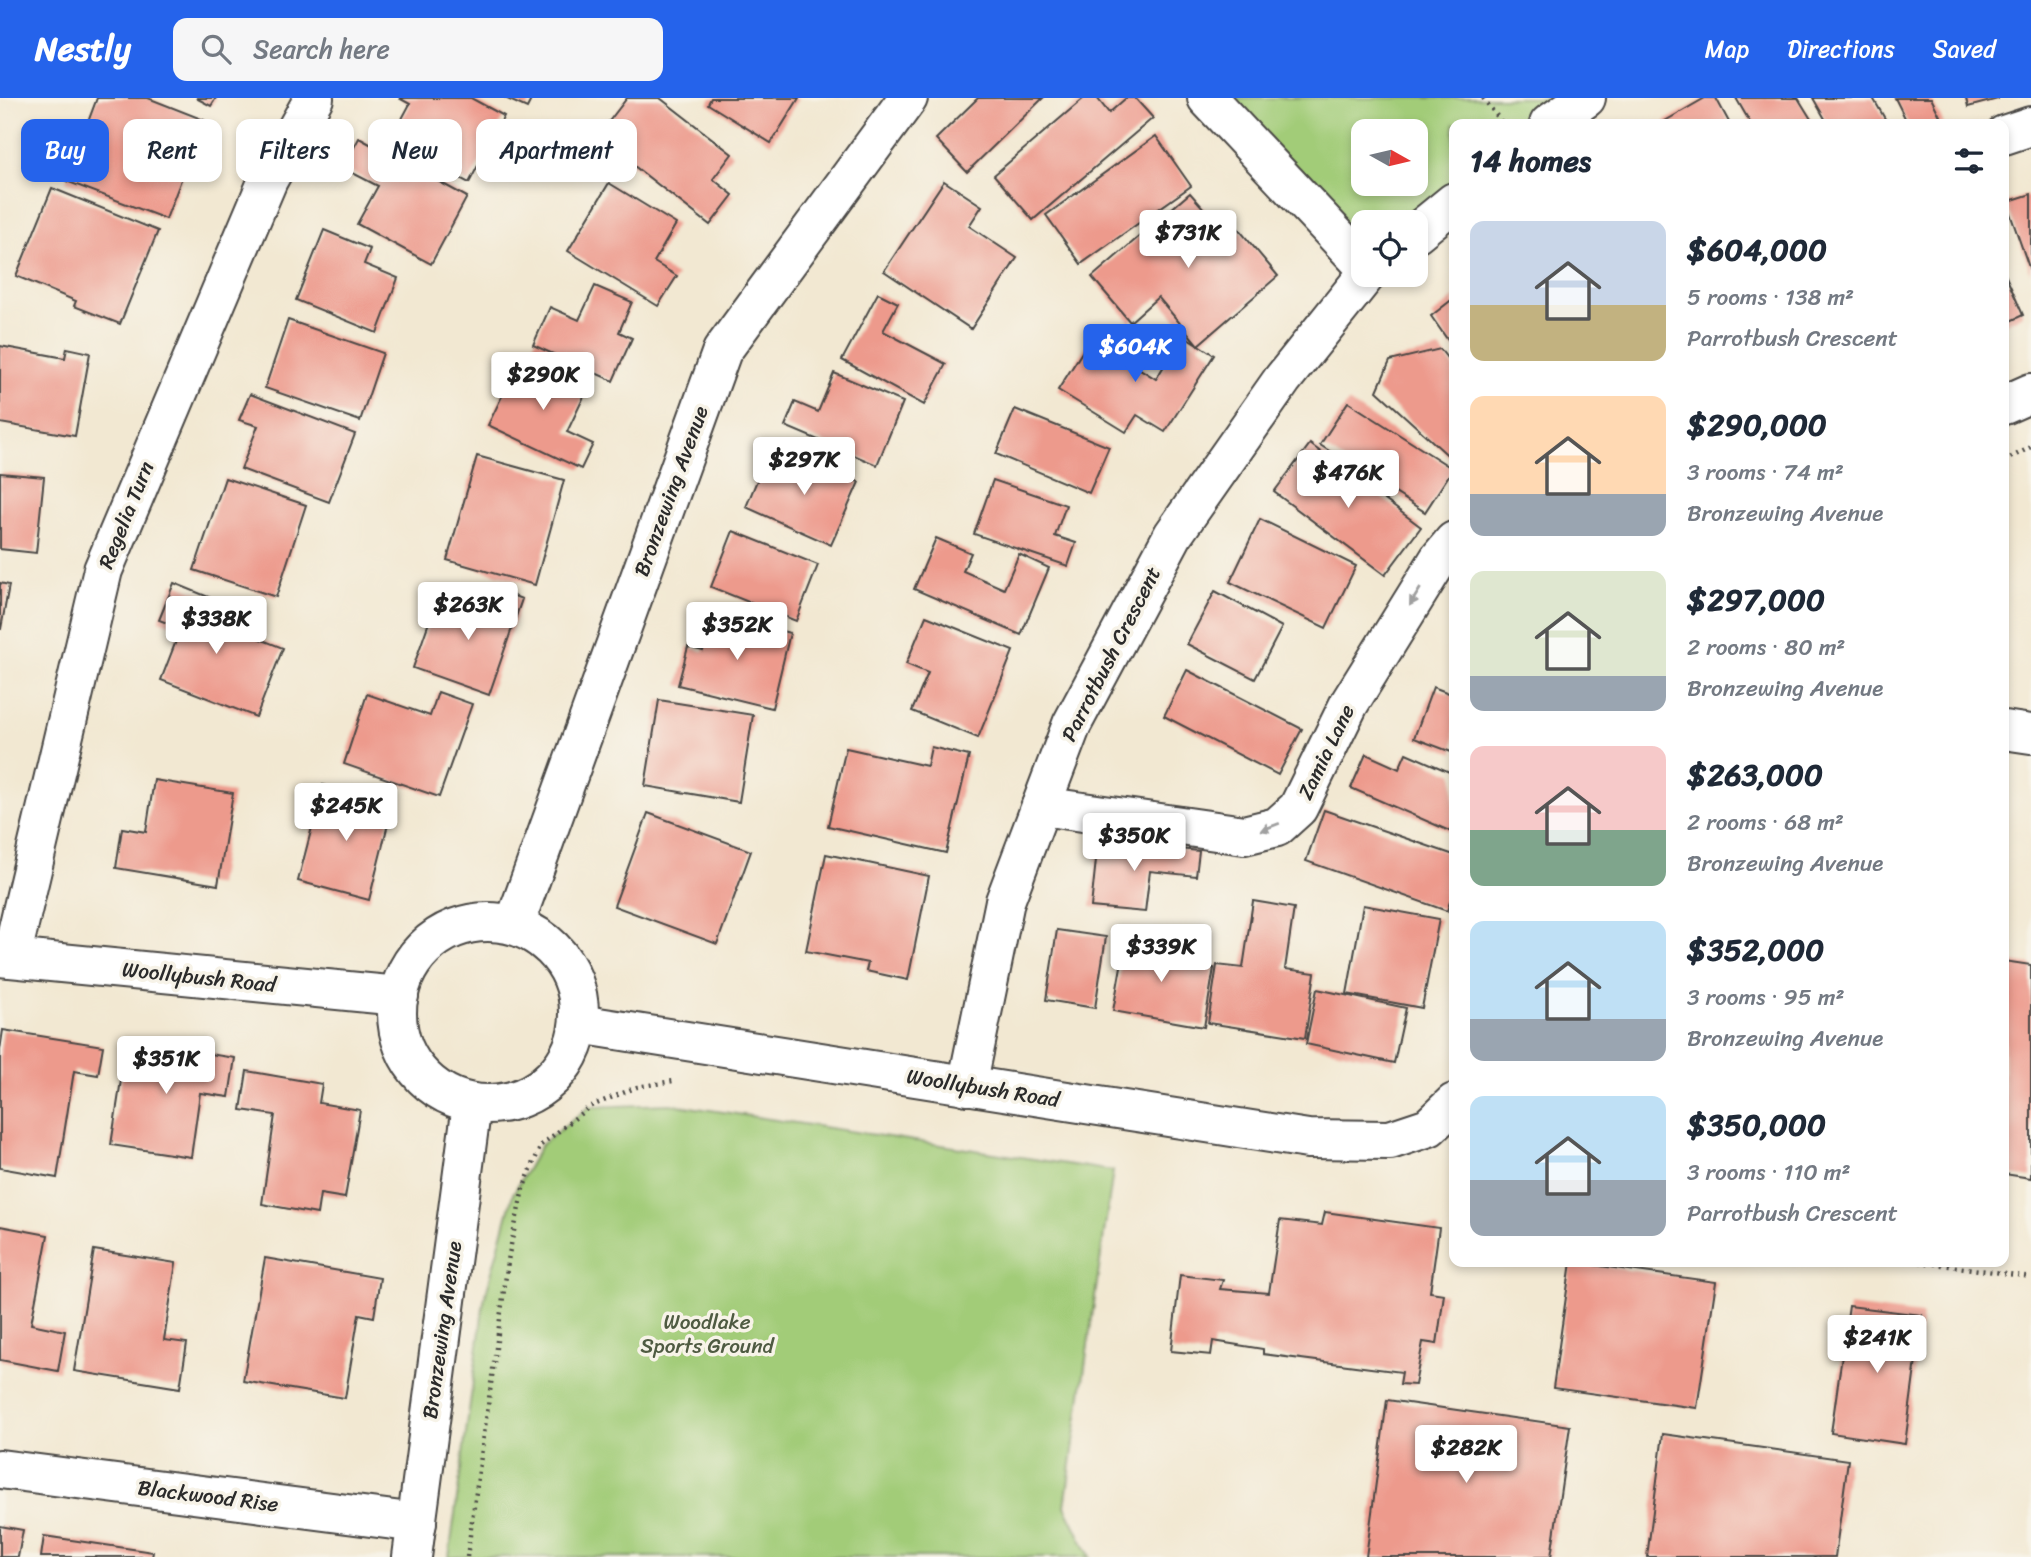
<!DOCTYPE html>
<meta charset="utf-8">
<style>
:root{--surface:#fff;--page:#f6f6f7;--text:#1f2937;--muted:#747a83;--accent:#2563eb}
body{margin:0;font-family:Sriracha,sans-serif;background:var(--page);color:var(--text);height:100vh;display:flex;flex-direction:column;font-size:26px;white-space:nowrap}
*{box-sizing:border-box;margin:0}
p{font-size:23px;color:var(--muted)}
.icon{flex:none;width:38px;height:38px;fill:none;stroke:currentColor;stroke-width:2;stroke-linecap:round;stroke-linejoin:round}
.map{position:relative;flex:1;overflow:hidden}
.details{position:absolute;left:1449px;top:21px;width:560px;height:1148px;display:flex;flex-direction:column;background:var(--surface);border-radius:14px;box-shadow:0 4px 10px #0003}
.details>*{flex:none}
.hud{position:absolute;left:21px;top:21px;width:665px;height:63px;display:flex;gap:14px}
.needle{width:46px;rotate:98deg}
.fabs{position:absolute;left:1351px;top:21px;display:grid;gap:14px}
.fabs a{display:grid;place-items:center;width:77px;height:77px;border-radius:14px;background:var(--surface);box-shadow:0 4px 10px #0003;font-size:35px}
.price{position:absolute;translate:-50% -60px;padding:0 16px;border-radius:7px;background:#fff;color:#222;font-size:23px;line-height:46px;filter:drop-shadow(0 2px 4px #0008)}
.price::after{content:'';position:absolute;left:50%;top:42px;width:21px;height:16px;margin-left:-10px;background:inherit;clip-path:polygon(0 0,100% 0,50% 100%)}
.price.on{background:var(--accent);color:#fff}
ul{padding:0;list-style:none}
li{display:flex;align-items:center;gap:21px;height:175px;padding:0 21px}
li span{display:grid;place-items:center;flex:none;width:196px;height:140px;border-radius:14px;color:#555}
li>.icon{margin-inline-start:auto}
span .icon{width:84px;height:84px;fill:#fffc;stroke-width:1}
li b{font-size:30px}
h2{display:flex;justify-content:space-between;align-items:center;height:84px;padding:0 21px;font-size:30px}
.chip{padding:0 24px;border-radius:14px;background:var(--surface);box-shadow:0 4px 10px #0003;font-size:24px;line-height:63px}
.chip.on{background:var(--accent);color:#fff}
header{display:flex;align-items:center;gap:42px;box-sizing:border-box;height:98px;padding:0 35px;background:var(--accent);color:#fff}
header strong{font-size:33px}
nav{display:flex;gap:38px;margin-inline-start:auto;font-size:24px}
.search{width:490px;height:63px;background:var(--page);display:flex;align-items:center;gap:18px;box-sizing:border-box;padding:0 24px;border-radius:14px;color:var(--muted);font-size:26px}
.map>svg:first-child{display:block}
.green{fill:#a2cc78;stroke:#667c52;stroke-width:2;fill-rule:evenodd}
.building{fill:#ed9a8c}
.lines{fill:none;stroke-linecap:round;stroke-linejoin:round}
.minor-casing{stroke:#494744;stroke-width:42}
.path{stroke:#494744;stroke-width:4.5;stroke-dasharray:2 5;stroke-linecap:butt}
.minor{stroke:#fff;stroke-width:38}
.oneway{fill:#a0a0a0}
.labels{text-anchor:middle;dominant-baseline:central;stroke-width:7;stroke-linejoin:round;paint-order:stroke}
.street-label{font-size:21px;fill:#2b2b2b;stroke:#f7f3e8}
.park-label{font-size:21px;fill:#4f5b42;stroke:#f7f3e8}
</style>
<header>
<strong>Nestly</strong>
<div class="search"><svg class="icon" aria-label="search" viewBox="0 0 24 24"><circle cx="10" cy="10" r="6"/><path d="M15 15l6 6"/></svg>Search here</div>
<nav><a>Map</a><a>Directions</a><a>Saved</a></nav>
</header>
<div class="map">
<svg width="2031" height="1459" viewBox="0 0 2031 1459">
<rect width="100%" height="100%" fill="#f7f3e8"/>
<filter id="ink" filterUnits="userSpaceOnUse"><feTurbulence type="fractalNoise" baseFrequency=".0143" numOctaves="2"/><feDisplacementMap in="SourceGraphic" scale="14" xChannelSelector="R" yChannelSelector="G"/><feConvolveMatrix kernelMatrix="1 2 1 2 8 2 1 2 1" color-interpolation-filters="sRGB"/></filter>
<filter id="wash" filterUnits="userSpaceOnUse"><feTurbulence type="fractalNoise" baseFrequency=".00686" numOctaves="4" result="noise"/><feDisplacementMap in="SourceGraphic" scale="28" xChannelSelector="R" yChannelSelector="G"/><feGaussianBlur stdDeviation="1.57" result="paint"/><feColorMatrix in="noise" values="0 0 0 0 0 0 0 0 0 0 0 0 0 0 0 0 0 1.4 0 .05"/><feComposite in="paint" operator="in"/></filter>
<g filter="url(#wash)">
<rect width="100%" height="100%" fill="#f2e8d2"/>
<g class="green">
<path d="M1224,0H1577L1539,26H1454V95L1416,124H1363V135L1351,134ZM1363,33H1416V86H1363Z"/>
<polygon points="670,1006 1113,1073 1065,1408 1090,1459 449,1459 484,1203 513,1096 541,1047 589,1009"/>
</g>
<g id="blocks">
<g class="building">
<polygon points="97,0 148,0 204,22 166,121 66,83"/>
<polygon points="196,0 216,0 211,8"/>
<polygon points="399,0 471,0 504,18 469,85 390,43 410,6"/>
<polygon points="505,0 532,0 527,10"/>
<polygon points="627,0 660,0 732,56 713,81 733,97 710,127 597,39"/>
<polygon points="711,0 799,0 771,45 708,6"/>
<polygon points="978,0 1043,0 967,74 936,41"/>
<polygon points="1084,0 1097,0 1109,15 1126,0 1135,0 1153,20 1033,122 994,77"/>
<polygon points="1705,0 1716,0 1730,26 1667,26 1665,23"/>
<polygon points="1736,0 1798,0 1814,26 1751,26"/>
<polygon points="1813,0 1873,0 1888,26 1828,26"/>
<polygon points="1895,0 1931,0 1944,26 1908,26"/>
<polygon points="1966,0 1998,0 1998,1 1968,9"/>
<polygon points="1156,38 1191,88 1081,166 1046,117"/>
<polygon points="359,40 467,99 431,166 357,126 378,88 343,70"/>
<polygon points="944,83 982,108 969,128 1017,160 971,231 884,173"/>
<polygon points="609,85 676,126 654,164 677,178 658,208 568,153"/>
<polygon points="52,90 158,133 120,226 74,208 76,203 16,178"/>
<polygon points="1190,95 1211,119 1222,111 1278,178 1198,247 1158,199 1130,224 1092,179"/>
<polygon points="2031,96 2031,175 2006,104"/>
<polygon points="324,132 370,151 364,166 398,180 377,235 296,202"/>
<polygon points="2004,174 2023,217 2004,226"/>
<polygon points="595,188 632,204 619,234 632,240 613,283 533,247 550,209 579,222"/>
<polygon points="878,195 898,205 883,233 946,266 924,307 842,262"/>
<polygon points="1454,200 1454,251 1431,218"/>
<polygon points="288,222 383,255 360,323 265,290"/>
<polygon points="1183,237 1214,257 1165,334 1137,317 1126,334 1058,292 1091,240 1156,281"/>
<polygon points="0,248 65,260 67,250 90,255 75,338 0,325"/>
<polygon points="1440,251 1454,269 1454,363 1377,293 1390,263"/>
<polygon points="521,259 588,290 567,334 593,346 581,371 488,327"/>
<polygon points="834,275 903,304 877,367 785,328 795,304 818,314"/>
<polygon points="250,296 355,336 329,404 241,371 258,328 239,322"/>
<polygon points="1348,304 1453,371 1425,414 1320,347"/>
<polygon points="1015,311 1109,349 1089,395 996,356"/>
<polygon points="1310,346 1421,429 1385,477 1274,394"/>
<polygon points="786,351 859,384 831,447 746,409 760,375 773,381"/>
<polygon points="477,358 564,382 535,487 447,462"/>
<polygon points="0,375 44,379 36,455 0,451"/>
<polygon points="225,380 306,407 276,499 194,472"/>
<polygon points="993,382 1066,407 1055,438 1076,445 1068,468 974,436"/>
<polygon points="1260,421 1356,468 1326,530 1230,484"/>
<polygon points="733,433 818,467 796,523 711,489"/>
<polygon points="936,440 971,455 963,473 1004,491 1019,456 1049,470 1021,537 914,491"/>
<polygon points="0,485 9,487 1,531 0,531"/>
<polygon points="174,485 211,500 204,519 283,550 256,619 161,582 181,530 159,522"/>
<polygon points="493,490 522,501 489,597 413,570 436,504 482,520"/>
<polygon points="1215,493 1282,529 1255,581 1187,546"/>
<polygon points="711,516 790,535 772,610 678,587 688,549 703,553"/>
<polygon points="926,518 1013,553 978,640 912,613 928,575 906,566"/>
<polygon points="1187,572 1302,631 1278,677 1164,618"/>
<polygon points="1433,589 1454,597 1454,655 1414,640"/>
<polygon points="438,594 472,606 439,699 344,666 367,596 430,618"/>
<polygon points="659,602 753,617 739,704 645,688"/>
<polygon points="931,649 969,658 946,755 828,728 846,650 927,668"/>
<polygon points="1406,655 1454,676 1454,735 1351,690 1366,656 1399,671"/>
<polygon points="154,682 233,695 218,787 116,770 122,730 146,734"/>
<polygon points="323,687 393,706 369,802 298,783"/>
<polygon points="1324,712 1454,757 1454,791 1447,813 1306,763"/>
<polygon points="648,715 751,753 717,846 614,808"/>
<polygon points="1098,743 1199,753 1196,778 1150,773 1145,814 1091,809"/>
<polygon points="826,756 929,778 908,882 866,873 868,865 806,853"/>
<polygon points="1253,803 1294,810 1285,871 1315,875 1305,940 1208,925 1217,867 1243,870"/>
<polygon points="1363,807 1439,821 1422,910 1347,896"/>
<polygon points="1057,832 1106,839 1095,910 1046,902"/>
<polygon points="1127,835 1170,843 1167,863 1214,870 1204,929 1113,913"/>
<polygon points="2004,863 2031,867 2031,1080 2004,1076"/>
<polygon points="1317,891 1406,910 1394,965 1306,946"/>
<polygon points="3,932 103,948 98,977 74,973 57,1080 0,1070 0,952"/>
<polygon points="127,943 235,960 229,999 200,995 191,1059 111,1047"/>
<polygon points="247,973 322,986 319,1005 360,1012 345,1100 320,1096 317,1116 262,1106 275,1017 241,1012"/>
<polygon points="1325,1114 1439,1130 1430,1194 1444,1196 1437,1246 1423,1244 1415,1287 1400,1286 1402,1274 1263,1256 1263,1251 1213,1243 1211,1257 1171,1253 1180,1177 1223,1182 1220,1191 1269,1195 1280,1122 1322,1127"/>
<polygon points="0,1128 48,1137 31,1226 65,1233 58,1273 0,1262"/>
<polygon points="94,1152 176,1165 164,1242 187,1245 180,1290 74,1273"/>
<polygon points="265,1160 380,1180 374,1219 359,1216 345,1300 243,1283"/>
<polygon points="1571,1164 1716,1184 1697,1310 1553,1290"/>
<polygon points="1849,1208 1922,1217 1905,1346 1831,1335"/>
<polygon points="1387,1302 1570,1328 1551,1459 1366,1459"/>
<polygon points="1663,1336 1848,1362 1835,1459 1647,1459"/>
<polygon points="0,1428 23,1432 18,1459 0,1459"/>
<polygon points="44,1438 153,1454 152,1459 41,1459"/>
</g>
</g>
</g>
<g filter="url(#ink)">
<use href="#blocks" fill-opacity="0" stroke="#494744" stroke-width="2"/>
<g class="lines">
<g class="minor-casing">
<g id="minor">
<polyline points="1207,0 1363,166"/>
<polyline points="1549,26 1586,0"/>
<polyline points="2004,37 2031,28"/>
<polyline points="1416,135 1454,104"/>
<polyline points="2004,307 2031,295"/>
<polyline points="2004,632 2031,636"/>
<polyline points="1041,708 1244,737 1277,729 1298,710 1349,606 1439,461 1454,443"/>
<circle cx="488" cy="915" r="91"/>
<polyline points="514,827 722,253 908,0"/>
<polyline points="0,859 399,898"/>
<polyline points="11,860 103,472 268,82 314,0"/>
<polyline points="579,926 1308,1041 1390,1042 1429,1029 1454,1005"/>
<polyline points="967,988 1005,803 1072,626 1173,437 1282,282 1366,177"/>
<polyline points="0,1371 417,1425"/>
<polyline points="412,1459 472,1006"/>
</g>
</g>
<g class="path">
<polyline points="1483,0 1503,26"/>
<polyline points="2004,363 2031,349"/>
<polyline points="1920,1164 2031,1179"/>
<polyline points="467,1459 509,1156 523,1091 541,1047 589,1009 637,989 673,983"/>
</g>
<use href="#minor" class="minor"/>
</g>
<defs><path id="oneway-solid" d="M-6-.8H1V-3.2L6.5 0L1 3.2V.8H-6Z" transform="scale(1.75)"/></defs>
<g class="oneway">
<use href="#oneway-solid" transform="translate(1415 499) rotate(122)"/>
<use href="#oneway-solid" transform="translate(1270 729) rotate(159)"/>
</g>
</g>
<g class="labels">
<g class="street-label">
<text transform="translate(671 393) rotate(-70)">Bronzewing Avenue</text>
<text transform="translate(126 417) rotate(-68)">Regelia Turn</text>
<text transform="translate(1111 556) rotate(-63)">Parrotbush Crescent</text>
<text transform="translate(1326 654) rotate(-64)">Zamia Lane</text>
<text transform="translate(199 879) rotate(6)">Woollybush Road</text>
<text transform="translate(983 990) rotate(9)">Woollybush Road</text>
<text transform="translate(442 1232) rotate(-82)">Bronzewing Avenue</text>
<text transform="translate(208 1398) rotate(7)">Blackwood Rise</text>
</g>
<g class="park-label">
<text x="707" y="1224">Woodlake<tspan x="707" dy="24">Sports Ground</tspan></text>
</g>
</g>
</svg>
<div class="fabs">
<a><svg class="needle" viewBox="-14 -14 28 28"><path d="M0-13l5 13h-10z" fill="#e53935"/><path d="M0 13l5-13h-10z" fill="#747a83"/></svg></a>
<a><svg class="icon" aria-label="locate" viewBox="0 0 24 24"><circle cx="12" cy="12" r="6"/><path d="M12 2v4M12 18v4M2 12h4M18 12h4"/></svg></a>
</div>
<b class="price" style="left:1188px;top:172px">$731K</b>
<b class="price on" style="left:1135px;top:286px">$604K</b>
<b class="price" style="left:543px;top:314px">$290K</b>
<b class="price" style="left:804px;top:399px">$297K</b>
<b class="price" style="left:1348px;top:412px">$476K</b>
<b class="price" style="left:468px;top:544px">$263K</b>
<b class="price" style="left:216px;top:558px">$338K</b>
<b class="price" style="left:737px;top:564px">$352K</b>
<b class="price" style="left:346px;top:745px">$245K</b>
<b class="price" style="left:1134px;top:775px">$350K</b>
<b class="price" style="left:1161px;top:886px">$339K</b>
<b class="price" style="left:166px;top:998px">$351K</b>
<b class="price" style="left:1877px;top:1277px">$241K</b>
<b class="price" style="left:1466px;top:1387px">$282K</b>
<div class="hud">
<a class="chip on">Buy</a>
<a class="chip">Rent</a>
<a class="chip">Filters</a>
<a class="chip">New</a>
<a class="chip">Apartment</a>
</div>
<section class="details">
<h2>14 homes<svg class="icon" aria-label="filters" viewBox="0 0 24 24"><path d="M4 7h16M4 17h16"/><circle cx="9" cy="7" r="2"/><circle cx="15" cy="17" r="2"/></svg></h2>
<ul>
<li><span style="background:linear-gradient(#c9d6e8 60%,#c2b280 0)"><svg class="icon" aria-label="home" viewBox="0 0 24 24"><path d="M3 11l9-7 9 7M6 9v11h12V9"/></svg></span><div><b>$604,000</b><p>5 rooms · 138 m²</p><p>Parrotbush Crescent</p></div></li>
<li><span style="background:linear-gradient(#ffd9b3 70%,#9aa5b1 0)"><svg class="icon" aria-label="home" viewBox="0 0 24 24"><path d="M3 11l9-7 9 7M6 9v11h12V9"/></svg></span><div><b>$290,000</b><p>3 rooms · 74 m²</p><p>Bronzewing Avenue</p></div></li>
<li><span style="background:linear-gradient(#dfe7d0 75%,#9aa5b1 0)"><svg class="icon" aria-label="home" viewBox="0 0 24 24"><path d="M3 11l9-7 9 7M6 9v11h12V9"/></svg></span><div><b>$297,000</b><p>2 rooms · 80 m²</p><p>Bronzewing Avenue</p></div></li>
<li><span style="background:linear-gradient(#f6c9c9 60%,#7fa58c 0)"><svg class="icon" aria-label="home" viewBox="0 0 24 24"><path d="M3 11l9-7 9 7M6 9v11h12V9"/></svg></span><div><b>$263,000</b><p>2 rooms · 68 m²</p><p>Bronzewing Avenue</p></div></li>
<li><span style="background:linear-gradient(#bfe0f5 70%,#9aa5b1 0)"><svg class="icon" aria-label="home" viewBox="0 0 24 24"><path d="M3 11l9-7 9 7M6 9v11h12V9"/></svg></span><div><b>$352,000</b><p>3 rooms · 95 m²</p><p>Bronzewing Avenue</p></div></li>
<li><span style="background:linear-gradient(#bfe0f5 60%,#9aa5b1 0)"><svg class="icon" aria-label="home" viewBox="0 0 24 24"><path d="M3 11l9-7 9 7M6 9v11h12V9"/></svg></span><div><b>$350,000</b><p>3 rooms · 110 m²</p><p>Parrotbush Crescent</p></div></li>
</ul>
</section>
</div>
